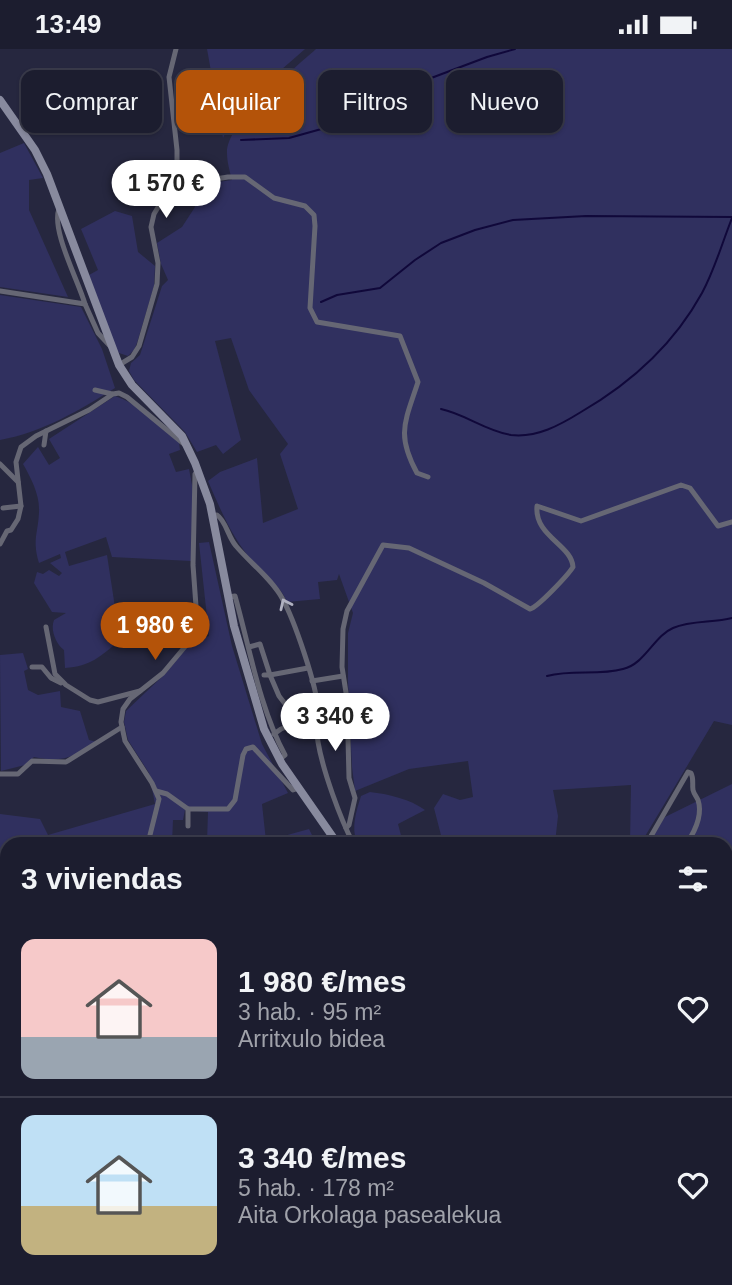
<!DOCTYPE html>
<html lang="es">
<meta charset="utf-8">
<style>
:root{--surface:#1c1d2f;--page:#292a3b;--text:#f1f3f6;--muted:#a0a2aa;--line:#3a3b4b;--accent:#b45309}
body{margin:0;font-family:Arial,sans-serif;background:var(--page);color:var(--text);height:100vh;display:flex;flex-direction:column;font-size:26px;white-space:nowrap}
*{box-sizing:border-box;margin:0}
p{font-size:23px;color:var(--muted)}
.icon{flex:none;width:38px;height:38px;fill:none;stroke:currentColor;stroke-width:2;stroke-linecap:round;stroke-linejoin:round}
.map{position:relative;flex:1;overflow:hidden}
.drawer{position:absolute;left:0px;top:788px;width:733px;height:450px;display:flex;flex-direction:column;background:var(--surface);border-radius:21px 21px 0 0;box-shadow:0 2px 5px #0004,0 0 0 2px var(--line)}
.drawer>*{flex:none}
.hud{position:absolute;left:21px;top:21px;width:691px;height:63px;display:flex;gap:14px}
.price{position:absolute;translate:-50% -60px;padding:0 16px;border-radius:24px;background:#fff;color:#222;font-size:23px;line-height:46px;filter:drop-shadow(0 2px 4px #0008)}
.price::after{content:'';position:absolute;left:50%;top:42px;width:21px;height:16px;margin-left:-10px;background:inherit;clip-path:polygon(0 0,100% 0,50% 100%)}
.price.selected{background:var(--accent);color:#fff}
ul{padding:0;list-style:none}
li{display:flex;align-items:center;gap:21px;height:175px;padding:0 21px}
li+li{border-top:2px solid var(--line)}
li span{display:grid;place-items:center;flex:none;width:196px;height:140px;border-radius:14px;color:#555}
li>.icon{margin-inline-start:auto}
span .icon{width:84px;height:84px;fill:#fffc;stroke-width:1}
li b{font-size:30px}
h2{display:flex;justify-content:space-between;align-items:center;height:84px;padding:0 21px;font-size:30px}
.pill{padding:0 24px;border-radius:14px;background:var(--surface);box-shadow:0 2px 5px #0004,0 0 0 2px var(--line);font-size:24px;line-height:63px}
.pill.selected{background:var(--accent);color:#fff}
.status{display:flex;justify-content:space-between;align-items:center;height:49px;padding:0 35px;background:var(--surface);direction:ltr}
.status svg{height:19px;fill:currentColor}
.map>svg:first-child{display:block}
.green{fill:#30305f}
.lines{fill:none;stroke-linecap:round;stroke-linejoin:round}
.stream{stroke:#10083a;stroke-width:2}
.street{stroke:#666774;stroke-width:5}
.secondary{stroke:#888a9e;stroke-width:8}
.oneway{stroke:#b0b1c0}
</style>
<div class="status"><b>13:49</b><svg viewBox="0 0 49 12"><path d="M0 12V9h3v3zM5 12V6h3v6zM10 12V3h3v9zM15 12V0h3v12zM26 1h20v11H26zM47 4h2v5h-2z"/></svg></div>
<div class="map">
<svg width="732" height="1236" viewBox="0 0 732 1236">
<rect width="100%" height="100%" fill="#26273f"/>
<g class="green">
<path d="M207,0H305C275,27 240,52 223,89Z"/>
<path d="M316,0H732V676L714,672L641,794H630L631,736L553,741L558,767L555,794H443L434,759L443,745L460,751L473,748L468,712L409,720L355,742L352,718L348,633V584L353,564L339,525L337,531L318,533L320,550L287,553C280,536 267,529 255,515C233,491 221,462 208,432L220,423L257,409L263,474L298,460L280,405L288,395L249,341L231,289L215,292L241,391L223,405L216,396L197,403L185,383L134,331L129,322L131,314L140,306L162,237L168,231L161,215L157,194L182,178L195,158L189,137L232,131C230,123 227,113 227,104C226,73 293,21 316,0Z"/>
<polygon points="24,94 43,129 29,131 29,161 68,248 0,238 0,104"/>
<polygon points="115,162 132,167 138,203 155,217 154,237 137,294 134,301 128,307 119,304 116,299 89,226 98,221 81,180"/>
<path d="M0,246L81,258L102,300L115,339C78,362 43,383 0,391Z"/>
<path d="M115,347C139,355 159,377 179,393L180,401L169,405L176,423L189,420L193,441L191,512L112,508L106,488L65,503L69,517L107,506L120,591C100,608 91,617 65,619L64,601C56,595 50,581 54,571L66,564L52,563L34,534L37,523L43,525L49,521L59,527L62,524L50,514L61,509L60,505L39,514C32,490 38,486 39,463C40,446 31,429 23,415L38,398L49,416L60,409L49,390Z"/>
<polygon points="209,493 232,597 262,695 288,744 262,755 266,792 309,780 316,794 327,790 329,794 196,794 207,793 208,763 185,761 183,771 173,771 172,794 7,794 7,810 0,809 0,765 40,770 48,786 155,755 149,724 128,691 124,673 126,662 166,624 191,594 209,587 199,494"/>
<path d="M23,604L28,620L24,622L28,641L38,646L60,642L61,658L80,662L89,691L97,693C72,708 64,714 34,708L25,716L1,722L0,606Z"/>
<polygon points="732,735 732,1236 510,1236 512,1230 726,1230 726,794 648,794 665,768"/>
<path d="M370,743C388,745 410,750 425,761L398,775L403,794H357C351,778 356,763 361,747Z"/>
<polygon points="0,1025 7,1025 7,1221 0,1227"/>
<polygon points="7,1230 168,1230 168,1236 3,1236"/>
<polygon points="217,1230 446,1230 446,1236 218,1236"/>
</g>
<g class="lines">
<g class="stream">
<polyline points="241,91 289,89 325,79 352,68 394,43 487,8 515,0"/>
<polyline points="321,253 337,246 380,239 415,211 441,194 475,181 513,171 586,167 732,168"/>
<path d="M441,360C465,365 486,382 511,386C537,389 560,376 581,363C631,334 674,295 702,244C715,220 722,194 732,169"/>
<path d="M547,627C573,620 598,627 623,620C645,615 654,587 673,579C691,571 713,574 732,569"/>
<polyline points="726,878 732,878"/>
<polyline points="0,1027 6,1025"/>
<polyline points="726,1112 732,1114"/>
<polyline points="726,1158 732,1156"/>
<polyline points="577,1236 582,1230"/>
</g>
<g class="street">
<path d="M171,137L228,128H245L274,149L305,157L314,166L315,177L310,259L317,273L400,287L418,333C405,373 396,385 417,424L428,428"/>
<path d="M0,242L85,255C78,231 51,181 59,160"/>
<polyline points="85,255 98,284 111,298"/>
<polyline points="119,316 132,308 139,297 157,235 158,214 151,178 154,165 171,137 177,115 177,101 169,28 176,0"/>
<polyline points="95,341 112,345"/>
<polyline points="44,396 46,382"/>
<polyline points="0,415 18,433"/>
<polyline points="3,459 21,457"/>
<path d="M212,467L217,466C226,472 228,488 236,497C250,514 271,529 282,549C294,570 317,637 318,661C319,672 316,682 318,693C323,722 340,769 353,794"/>
<polyline points="0,495 7,482 11,481 18,470 21,457 16,413 21,398 36,387 89,361 113,345 119,344 127,348 184,395"/>
<path d="M228,548L235,547C250,600 259,657 285,706L280,710"/>
<polyline points="46,578 55,625 66,636 90,651 98,653 140,642"/>
<polyline points="249,598 260,595 270,626 264,626"/>
<polyline points="32,618 42,618 51,629 61,634"/>
<polyline points="308,619 270,626 279,647 299,673 318,669"/>
<polyline points="312,632 343,627"/>
<polyline points="274,685 281,680 299,673"/>
<polyline points="0,725 18,725 32,712 66,713 122,678"/>
<polyline points="156,742 167,745 188,760 228,760 235,751 243,706 246,700 253,698 293,741 299,739"/>
<polyline points="188,760 188,777"/>
<path d="M346,779L349,776L355,749L349,729L347,650L342,618L343,580L347,562L383,496L409,499L484,534L530,560C538,558 568,526 573,518C572,496 534,487 537,457L581,472L681,436L690,439L718,477L732,473"/>
<polyline points="148,794 159,750 152,734 125,692 121,673 123,660 130,650 163,624 189,593 197,571 193,516 195,425 198,421"/>
<path d="M647,794L688,723L691,724C694,730 692,734 693,741C694,745 696,747 698,751C703,766 695,782 687,794"/>
<polyline points="726,848 732,845"/>
<polyline points="0,890 7,910"/>
<polyline points="209,1230 210,1236"/>
<polyline points="468,1230 468,1236"/>
<polyline points="0,1235 7,1226"/>
</g>
<polyline class="secondary" points="0,51 35,101 47,125 119,316 132,336 182,387 195,414 210,455 234,577 264,680 282,715 337,794"/>
</g>
<defs><path id="oneway-chevron" d="M-2-3.5L2.5 0L-2 3.5" fill="none" stroke-width="1.6" stroke-linecap="round" stroke-linejoin="round" transform="scale(1.75)"/></defs>
<use class="oneway" href="#oneway-chevron" transform="translate(285 555) rotate(-115)"/>
</svg>
<b class="price" style="left:166px;top:171px">1 570 €</b>
<b class="price selected" style="left:155px;top:613px">1 980 €</b>
<b class="price" style="left:335px;top:704px">3 340 €</b>
<div class="hud">
<a class="pill">Comprar</a>
<a class="pill selected">Alquilar</a>
<a class="pill">Filtros</a>
<a class="pill">Nuevo</a>
</div>
<section class="drawer">
<h2>3 viviendas<svg class="icon" aria-label="filters" viewBox="0 0 24 24"><path d="M4 7h16M4 17h16"/><circle cx="9" cy="7" r="2"/><circle cx="15" cy="17" r="2"/></svg></h2>
<ul>
<li><span style="background:linear-gradient(#f6c9c9 70%,#9aa5b1 0)"><svg class="icon" aria-label="home" viewBox="0 0 24 24"><path d="M3 11l9-7 9 7M6 9v11h12V9"/></svg></span><div><b>1 980 €/mes</b><p>3 hab. · 95 m²</p><p>Arritxulo bidea</p></div><svg class="icon" aria-label="heart" viewBox="0 0 24 24"><path d="M12 20l-8-8c-3-5 5-10 8-4 3-6 11-1 8 4z"/></svg></li>
<li><span style="background:linear-gradient(#bfe0f5 65%,#c2b280 0)"><svg class="icon" aria-label="home" viewBox="0 0 24 24"><path d="M3 11l9-7 9 7M6 9v11h12V9"/></svg></span><div><b>3 340 €/mes</b><p>5 hab. · 178 m²</p><p>Aita Orkolaga pasealekua</p></div><svg class="icon" aria-label="heart" viewBox="0 0 24 24"><path d="M12 20l-8-8c-3-5 5-10 8-4 3-6 11-1 8 4z"/></svg></li>
</ul>
</section>
</div>
